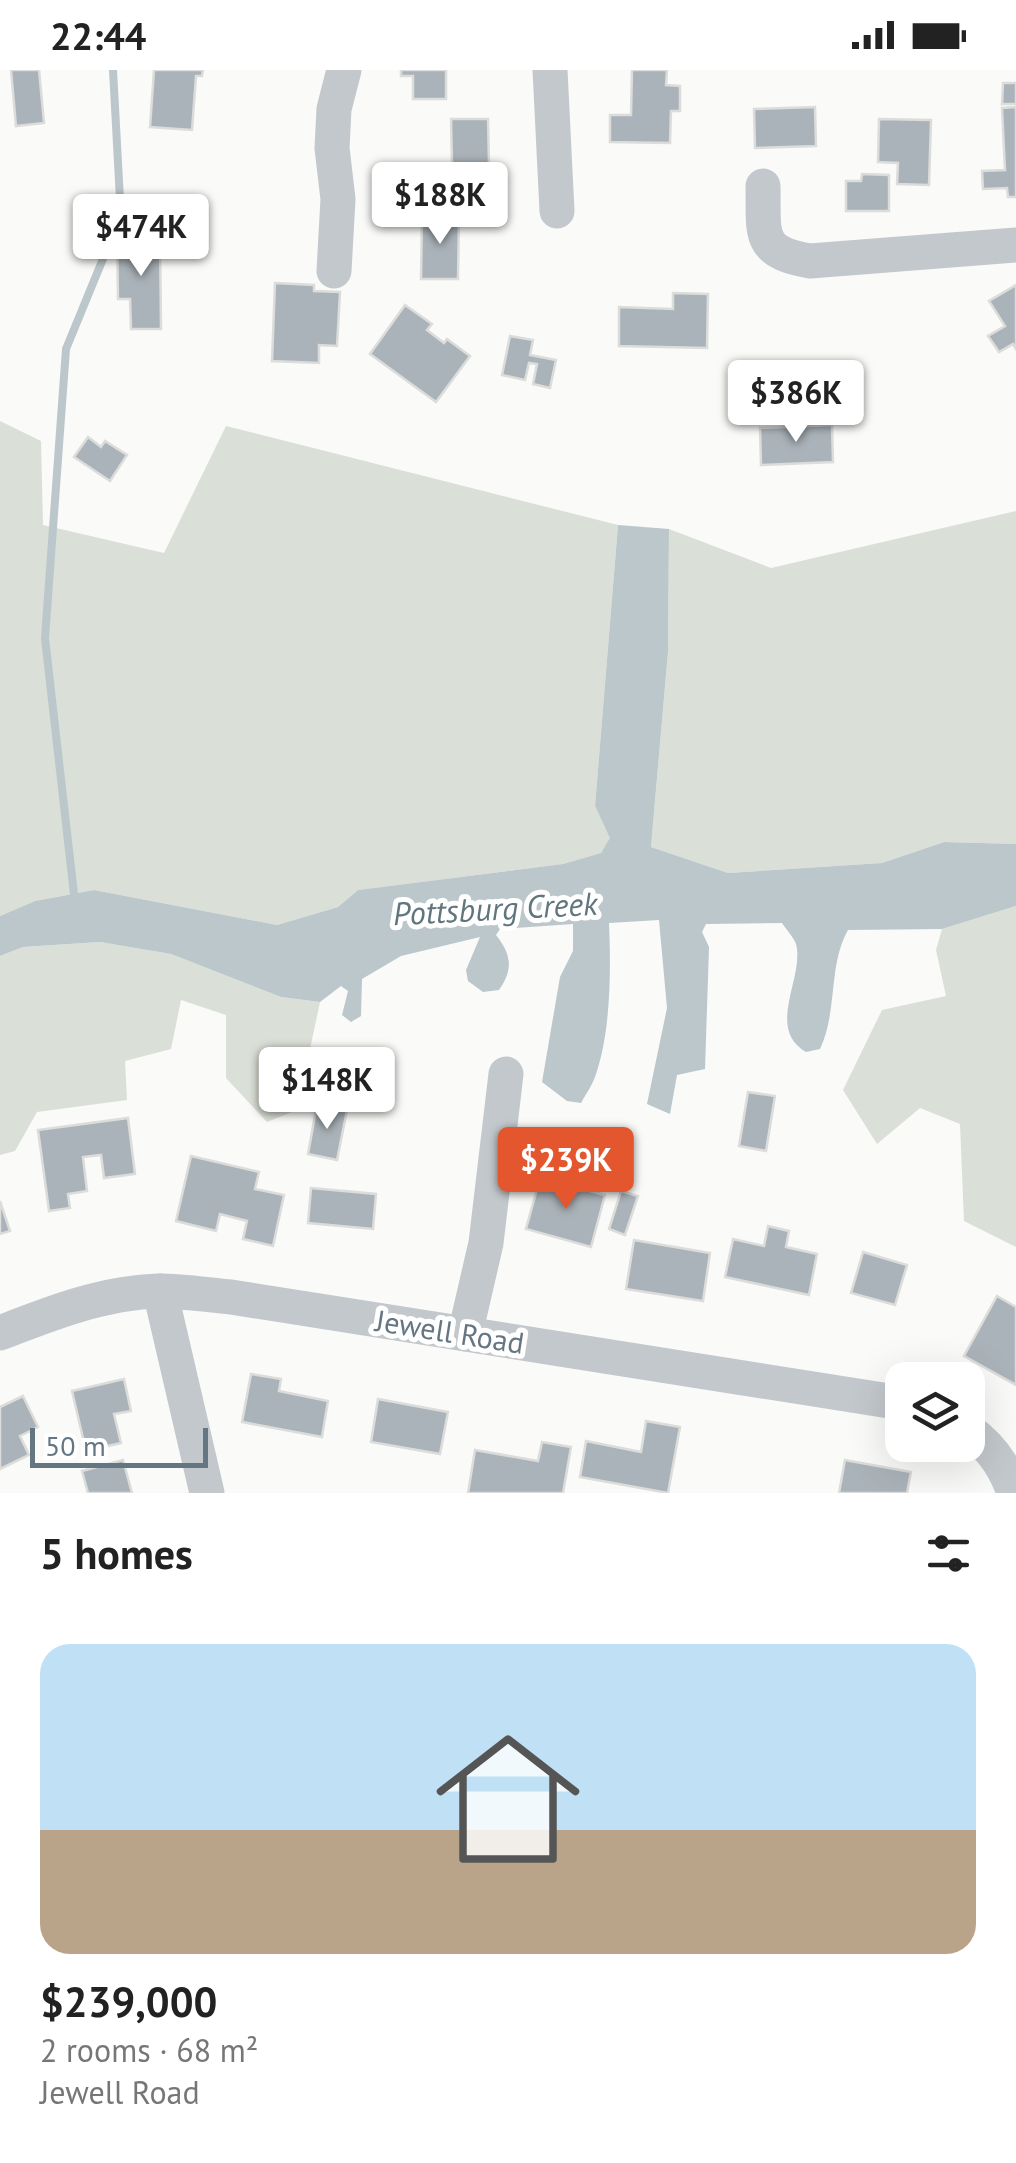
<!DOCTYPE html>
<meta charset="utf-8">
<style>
:root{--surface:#fff;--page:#f6f6f6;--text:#222;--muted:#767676;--line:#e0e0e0;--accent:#e4572e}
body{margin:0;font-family:"PT Sans",sans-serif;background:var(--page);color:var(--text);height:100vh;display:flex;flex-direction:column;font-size:38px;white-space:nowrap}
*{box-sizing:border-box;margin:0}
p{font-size:32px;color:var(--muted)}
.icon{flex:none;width:55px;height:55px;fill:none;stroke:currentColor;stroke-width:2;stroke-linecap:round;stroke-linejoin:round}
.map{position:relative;height:1423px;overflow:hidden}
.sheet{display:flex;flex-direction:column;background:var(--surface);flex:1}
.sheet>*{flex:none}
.tools{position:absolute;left:885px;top:1292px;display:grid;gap:20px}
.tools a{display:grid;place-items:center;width:100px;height:100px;border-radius:20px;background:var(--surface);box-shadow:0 10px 40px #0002;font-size:50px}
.scale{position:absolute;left:30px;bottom:25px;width:178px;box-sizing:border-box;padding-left:10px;border:5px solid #657683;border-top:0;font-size:28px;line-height:35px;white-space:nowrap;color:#657683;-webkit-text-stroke:8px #fff;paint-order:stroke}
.price{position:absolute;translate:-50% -85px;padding:0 22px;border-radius:10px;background:#fff;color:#222;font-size:32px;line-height:65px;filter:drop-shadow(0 2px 5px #0008)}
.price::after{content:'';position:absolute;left:50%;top:60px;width:30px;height:22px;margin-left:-15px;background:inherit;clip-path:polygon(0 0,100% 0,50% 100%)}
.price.active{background:var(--accent);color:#fff}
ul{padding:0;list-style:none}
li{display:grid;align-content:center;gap:20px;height:530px;padding:0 40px}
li+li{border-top:2px solid var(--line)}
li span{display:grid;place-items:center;height:310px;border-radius:30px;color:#555}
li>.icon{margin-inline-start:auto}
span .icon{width:180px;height:180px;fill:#fffc;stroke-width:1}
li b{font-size:42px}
h2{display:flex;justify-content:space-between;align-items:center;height:120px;padding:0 40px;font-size:42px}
.status{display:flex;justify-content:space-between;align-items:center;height:70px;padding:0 50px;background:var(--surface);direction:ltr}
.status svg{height:28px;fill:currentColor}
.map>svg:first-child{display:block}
.green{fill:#dadfd7}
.water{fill:#bbc7cb}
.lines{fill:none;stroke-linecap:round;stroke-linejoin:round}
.stream{stroke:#bbc7cb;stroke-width:8}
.building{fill:#aab3b9;stroke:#dcdcda;stroke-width:2.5}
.minor{stroke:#c3c8cc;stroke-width:35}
.labels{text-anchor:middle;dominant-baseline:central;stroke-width:10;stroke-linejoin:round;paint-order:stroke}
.street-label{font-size:30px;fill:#657683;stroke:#fff}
.water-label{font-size:32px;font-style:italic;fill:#60757c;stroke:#fff}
</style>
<div class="status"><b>22:44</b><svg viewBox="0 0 49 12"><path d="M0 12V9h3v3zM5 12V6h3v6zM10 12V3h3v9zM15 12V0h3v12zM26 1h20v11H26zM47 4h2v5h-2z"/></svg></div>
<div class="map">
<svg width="1016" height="1423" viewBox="0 0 1016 1423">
<rect width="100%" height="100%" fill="#fafaf8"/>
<g class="green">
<polygon points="0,351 41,371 43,455 164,483 226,356 618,455 595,736 611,769 601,783 563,794 358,820 338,837 277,855 94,820 35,831 0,846"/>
<polygon points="1016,441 1016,774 944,772 882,793 728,803 651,777 668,582 669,459 771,498"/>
<polygon points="1016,836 1016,1177 964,1151 960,1054 920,1038 877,1074 843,1020 882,940 946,926 936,880 942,859"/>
<polygon points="100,872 171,884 281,927 320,932 297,1040 267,1052 226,1008 226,945 181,930 171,979 125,991 127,1030 37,1042 15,1081 0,1085 0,886 23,877"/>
</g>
<path class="water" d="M618,455L669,459L668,582L651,777L728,803L882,793L944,772L1016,774V836L942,859L848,860C828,895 838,941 820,979L806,982C765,958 805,907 796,874C794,868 786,859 782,853L706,854L702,862L709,877L705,999L677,1005L670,1044L647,1034L667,938L659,850L609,853C611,899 611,960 596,1004C593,1014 586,1024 581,1033L567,1031L542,1012L560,907L573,881V854L500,859L496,865C511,884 514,899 499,920L483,922L468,911L466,900L480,867L401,886L362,909L361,946L351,952L342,945L348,921L341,916L320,932L281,927L171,884L100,872L23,877L0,886V846L35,831L94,820L277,855L338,837L358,820L563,794L601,783L610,768L595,736Z"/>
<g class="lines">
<polyline class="stream" points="75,833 45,568 66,279 114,162 120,130 113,0"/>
</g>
<g class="building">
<polygon points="11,0 39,0 44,53 16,56"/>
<polygon points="154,0 203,0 202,6 196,6 192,60 150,57"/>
<polygon points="401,0 446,0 446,29 413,29 413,6 401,6"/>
<polygon points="632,0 667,0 666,15 680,16 680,41 671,41 670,73 610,72 610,45 631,45"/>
<polygon points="1003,13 1016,13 1016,34 1002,34"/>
<polygon points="815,37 816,76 755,78 754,39"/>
<polygon points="1016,37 1016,127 1008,127 1007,118 983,119 982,101 1005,100 1002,38"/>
<polygon points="451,49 488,49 489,94 452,95"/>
<polygon points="879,49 931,50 929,115 897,114 898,93 878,92"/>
<polygon points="862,104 889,105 889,141 846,141 846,111 861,111"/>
<polygon points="422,144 459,145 458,209 421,209"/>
<polygon points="117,166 160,166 161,259 131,259 130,229 118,229"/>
<polygon points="275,213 314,215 314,221 340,222 337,276 319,275 319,293 272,291"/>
<polygon points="1016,215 1016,279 1013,274 999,282 988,266 1005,256 989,231"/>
<polygon points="673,223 708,224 707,278 619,276 619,237 673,239"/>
<polygon points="405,235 432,254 427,260 444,273 447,269 470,286 436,332 370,284"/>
<polygon points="510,266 533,270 530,285 556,290 550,318 533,314 537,294 529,293 525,310 502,305"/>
<polygon points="832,355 833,392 761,395 760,358"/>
<polygon points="88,367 101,377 105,371 127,385 110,411 74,387"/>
<polygon points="748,1022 775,1026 766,1081 739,1076"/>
<polygon points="317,1034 347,1040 337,1090 308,1084"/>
<polygon points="128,1048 135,1104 104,1108 101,1085 83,1087 87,1121 68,1124 70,1138 49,1141 38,1060"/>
<polygon points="569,1080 604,1089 599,1111 563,1102"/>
<polygon points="191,1086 259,1102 255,1119 284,1125 273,1176 243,1169 247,1151 220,1144 216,1161 176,1151"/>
<polygon points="540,1108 605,1125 591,1177 526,1159"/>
<polygon points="311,1118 376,1124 373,1159 308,1153"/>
<polygon points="621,1121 638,1126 625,1165 609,1159"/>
<polygon points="0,1131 10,1161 0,1164"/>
<polygon points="768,1156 789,1161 786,1177 817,1184 809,1225 725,1207 733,1169 764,1176"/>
<polygon points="634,1170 710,1183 703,1231 626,1219"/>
<polygon points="863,1182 907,1195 895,1235 851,1223"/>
<polygon points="997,1226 1016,1237 1016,1315 964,1286"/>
<polygon points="251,1304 281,1309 279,1321 328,1331 322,1367 242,1352"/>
<polygon points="124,1309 131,1341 114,1344 121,1373 86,1381 72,1321"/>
<polygon points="23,1326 38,1357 20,1366 29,1385 0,1399 0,1337"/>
<polygon points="378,1329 448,1342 440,1384 371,1372"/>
<polygon points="646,1351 680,1357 668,1423 580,1407 586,1371 641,1382"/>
<polygon points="542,1372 571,1377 563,1423 468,1423 475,1380 538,1391"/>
<polygon points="123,1390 132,1423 88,1423 82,1401"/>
<polygon points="845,1390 911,1402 907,1423 839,1423"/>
</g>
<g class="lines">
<g class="minor">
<polyline points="550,0 557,141"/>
<path d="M763,116C764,163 756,182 810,191L1016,175"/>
<polyline points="334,201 338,129 332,78 334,39 344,0"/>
<polyline points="160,1221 207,1423"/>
<path d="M0,1263C51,1243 105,1222 160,1221C183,1221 208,1225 231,1227L902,1333"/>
<polyline points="465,1264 486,1173 506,1004"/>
<path d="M968,1360C991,1376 1005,1396 1014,1423"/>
</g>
</g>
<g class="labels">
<g class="street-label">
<text transform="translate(450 1261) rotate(9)">Jewell Road</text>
</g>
<g class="water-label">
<text transform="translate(495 838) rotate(-3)">Pottsburg Creek</text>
</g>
</g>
</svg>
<div class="tools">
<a><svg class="icon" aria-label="layers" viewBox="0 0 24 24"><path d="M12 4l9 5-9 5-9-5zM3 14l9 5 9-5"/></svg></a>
</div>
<div class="scale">50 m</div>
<b class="price" style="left:440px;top:177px">$188K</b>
<b class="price" style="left:141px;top:209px">$474K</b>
<b class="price" style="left:796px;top:375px">$386K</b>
<b class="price" style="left:327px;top:1062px">$148K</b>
<b class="price active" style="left:566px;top:1142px">$239K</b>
</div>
<section class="sheet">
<h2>5 homes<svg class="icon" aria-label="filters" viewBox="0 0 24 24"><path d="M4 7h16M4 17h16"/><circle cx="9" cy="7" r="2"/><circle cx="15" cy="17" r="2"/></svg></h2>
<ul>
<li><span style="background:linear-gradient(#bfe0f5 60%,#b9a48a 0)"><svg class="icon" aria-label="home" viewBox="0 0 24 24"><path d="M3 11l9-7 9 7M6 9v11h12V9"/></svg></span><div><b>$239,000</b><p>2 rooms · 68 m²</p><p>Jewell Road</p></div></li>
</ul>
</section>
